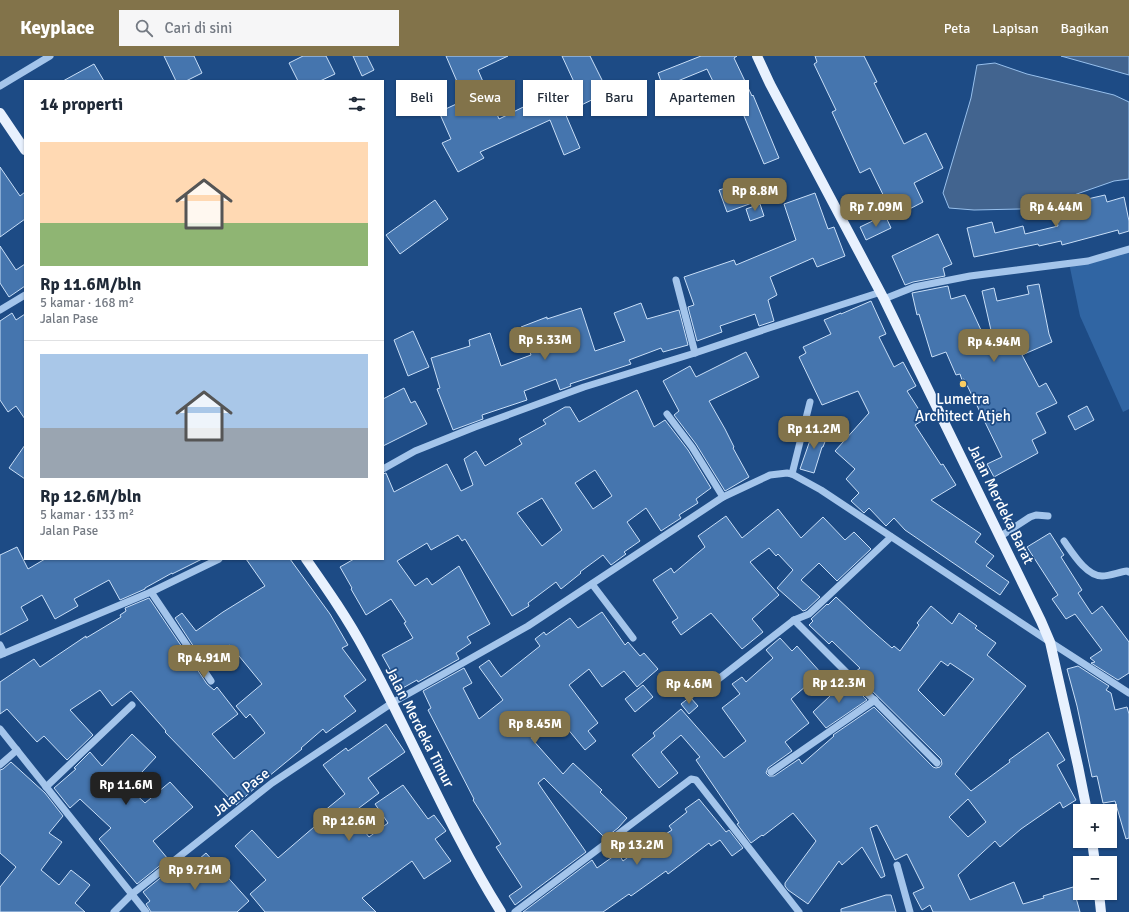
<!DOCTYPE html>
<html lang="id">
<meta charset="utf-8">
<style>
:root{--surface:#fff;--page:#f6f6f7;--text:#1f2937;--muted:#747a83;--line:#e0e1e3;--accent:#82734a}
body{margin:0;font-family:Signika,sans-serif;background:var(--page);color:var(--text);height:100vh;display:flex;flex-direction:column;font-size:15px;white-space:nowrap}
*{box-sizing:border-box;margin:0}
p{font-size:13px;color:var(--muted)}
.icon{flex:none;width:22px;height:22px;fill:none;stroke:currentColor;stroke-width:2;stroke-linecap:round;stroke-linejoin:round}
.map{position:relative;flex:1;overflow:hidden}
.side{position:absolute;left:24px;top:24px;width:360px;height:480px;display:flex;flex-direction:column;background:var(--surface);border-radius:0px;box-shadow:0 1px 3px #0004}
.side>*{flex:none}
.hud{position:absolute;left:396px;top:24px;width:380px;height:36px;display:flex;gap:8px}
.buttons{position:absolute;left:1073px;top:748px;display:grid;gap:8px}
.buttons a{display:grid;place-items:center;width:44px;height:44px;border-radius:0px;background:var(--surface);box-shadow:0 1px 3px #0004;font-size:20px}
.price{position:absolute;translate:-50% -34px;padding:0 9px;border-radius:8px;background:var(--accent);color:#fff;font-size:13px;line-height:26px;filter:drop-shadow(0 1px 2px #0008)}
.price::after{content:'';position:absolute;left:50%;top:24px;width:12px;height:9px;margin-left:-6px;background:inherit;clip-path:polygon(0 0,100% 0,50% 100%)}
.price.current{background:#222;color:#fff}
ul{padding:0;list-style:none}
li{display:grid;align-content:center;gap:8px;height:212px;padding:0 16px}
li+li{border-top:1px solid var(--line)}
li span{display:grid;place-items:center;height:124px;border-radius:0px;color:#555}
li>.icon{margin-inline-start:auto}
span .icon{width:72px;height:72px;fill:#fffc;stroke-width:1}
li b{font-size:17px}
h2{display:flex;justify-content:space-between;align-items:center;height:48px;padding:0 16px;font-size:17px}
.pill{padding:0 14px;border-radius:0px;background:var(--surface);box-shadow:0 1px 3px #0004;font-size:14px;line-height:36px}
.pill.current{background:var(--accent);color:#fff}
header{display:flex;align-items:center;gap:24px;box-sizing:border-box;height:56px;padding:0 20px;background:var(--accent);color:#fff}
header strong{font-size:19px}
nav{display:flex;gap:22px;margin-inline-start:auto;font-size:14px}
.search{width:280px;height:36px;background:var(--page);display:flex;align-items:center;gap:10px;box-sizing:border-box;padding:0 14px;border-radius:0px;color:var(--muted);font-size:15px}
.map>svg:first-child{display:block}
.green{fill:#3065a3}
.water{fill:#42648f;stroke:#97c0ed}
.building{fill:#4575ae;stroke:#c9dff8;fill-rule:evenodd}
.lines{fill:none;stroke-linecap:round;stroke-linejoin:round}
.minor{stroke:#a4c5eb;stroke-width:7}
.major{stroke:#e8f1fe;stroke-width:10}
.poi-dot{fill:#fbcd62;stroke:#1d4b85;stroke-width:1.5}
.labels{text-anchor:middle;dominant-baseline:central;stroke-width:3.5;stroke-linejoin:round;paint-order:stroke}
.poi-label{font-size:15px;fill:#fff;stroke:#1d4b85}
.street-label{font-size:15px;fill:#fff;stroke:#1d4b85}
</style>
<header>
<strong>Keyplace</strong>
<div class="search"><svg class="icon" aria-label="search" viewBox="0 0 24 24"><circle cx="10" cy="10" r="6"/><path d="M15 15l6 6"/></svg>Cari di sini</div>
<nav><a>Peta</a><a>Lapisan</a><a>Bagikan</a></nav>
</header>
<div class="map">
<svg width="1129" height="856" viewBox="0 0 1129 856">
<rect width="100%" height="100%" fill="#1d4b85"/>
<polygon class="green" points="1129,193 1129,353 1123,356 1080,260 1069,207"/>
<g class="water">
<polygon points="1061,0 1129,0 1129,19"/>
<polygon points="995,7 1027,18 1114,39 1129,46 1129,123 1114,125 1074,139 1020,153 974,154 949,152 943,137 971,42 977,9"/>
</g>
<g class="building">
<polygon points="164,0 194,0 202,17 186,25 176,25"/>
<polygon points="303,0 326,0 335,18 320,25 298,25 289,7"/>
<polygon points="353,0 367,0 374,14 362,20"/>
<polygon points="446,0 508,0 478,14 499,63 574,26 562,0 590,0 608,36 565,57 580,92 564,99 550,64 480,96 484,102 458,116 442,87 451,83 439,56 465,44"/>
<polygon points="701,0 737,0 734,2 752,40 753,39 779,102 764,108 734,36 721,42 707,13 663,31 658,17"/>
<polygon points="815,0 864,0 877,26 874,27 904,88 926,77 943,112 914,127 923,146 894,161 870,112 860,117 832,56 836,54 814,8 817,6"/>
<polygon points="94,8 104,25 63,25"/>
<polygon points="0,111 20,140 25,136 25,163 0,181"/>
<polygon points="744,126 752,147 727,156 719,134"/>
<polygon points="815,137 828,173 834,171 845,200 817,211 813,202 770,221 777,239 768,244 774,265 759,270 755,258 720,270 722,276 697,285 688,251 694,249 684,221 734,204 736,209 796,184 784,148"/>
<polygon points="1105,139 1107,146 1124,141 1129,165 1129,175 1119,178 1118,174 1062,189 1061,185 1039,190 1038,188 974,201 967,172 992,166 995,177 1023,170 1025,178 1058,170 1056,161 1086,154 1083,144"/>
<polygon points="435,144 448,163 400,198 386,179"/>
<polygon points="760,148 764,160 750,165 746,153"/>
<polygon points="885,159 891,172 866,184 860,171"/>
<polygon points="938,178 952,208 943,212 945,220 913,226 905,229 892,200"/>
<polygon points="0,190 16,214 25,208 25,230 9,241 0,227"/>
<polygon points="1039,228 1049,278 1052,286 1022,299 1039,331 1046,327 1057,347 1036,357 1046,377 1032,384 1038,397 994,421 987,408 1002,401 964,323 962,324 960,318 956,319 946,296 932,301 919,258 917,259 912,237 948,230 951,243 965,239 986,285 993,283 982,235 994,232 997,245 1029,238 1027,230"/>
<polygon points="871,245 886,278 879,281 894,311 903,306 916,330 907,335 925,363 915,369 941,409 943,408 956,429 931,444 981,478 975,486 994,500 986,510 1009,526 1000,539 905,474 894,462 886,470 869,452 864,457 851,445 859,437 846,423 855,413 835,395 869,357 858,335 822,349 799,301 806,297 803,291 831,278 824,264 841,257 841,258"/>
<polygon points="641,247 647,263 679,254 688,289 663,296 661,292 629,304 631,308 570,328 571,330 560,334 556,323 524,335 527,344 482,359 483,363 453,374 437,333 440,332 431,302 470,290 469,284 490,277 501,310 531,299 521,271 547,261 547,263 581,252 595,295 625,285 614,257"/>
<polygon points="12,257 16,264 25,258 25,363 16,350 8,356 0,344 0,265"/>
<polygon points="413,275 429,311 408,320 394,284"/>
<polygon points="746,296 759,321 709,345 725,373 734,391 733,392 749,421 725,435 696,388 674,359 679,355 663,325 690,310 696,321"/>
<polygon points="404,332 411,347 415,345 427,368 383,390 383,343"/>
<path d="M637,334L654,371L665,364L688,394L711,432L696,443L698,447L679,459L681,462L661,475L646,452L627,466L640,485L624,496L626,498L611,509L603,499L580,516L581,517L561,533L556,526L528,547L529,550L512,560L465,483L462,485L458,479L431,494L427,487L397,505L415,530L427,522L432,529L459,510L490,568L467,581L471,587L456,597L459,603L418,626L417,624L401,633L382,599L413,582L404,567L406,566L391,543L366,559L351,533L352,532L340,511L354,503H383V418L386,417L394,436L447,408L461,435L473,429L464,403L476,395L485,410L522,388L519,383L546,368L543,364L565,351H570L579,366L618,344ZM595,414L612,440L593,453L575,427ZM542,442L562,474L542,490L517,457Z"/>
<polygon points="1087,350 1094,364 1075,374 1068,360"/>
<polygon points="815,370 829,375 823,391 822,391 814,417 800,413"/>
<polygon points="25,389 25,423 9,412"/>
<polygon points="778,453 801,482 823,461 845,484 854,476 871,493 837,525 819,507 801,524 820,541 806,554 803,555 777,532 793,514 778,498 776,500 769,492 750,506 779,539 752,563 763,576 742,593 711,557 681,579 672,566 678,562 653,524 671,512 674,517 705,491 698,480 726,460 742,482"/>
<polygon points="1050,477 1064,499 1061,501 1082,534 1078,537 1092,558 1102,550 1129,586 1129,617 1118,624 1091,607 1095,606 1090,602 1102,594 1075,558 1066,563 1052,543 1058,539 1027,491"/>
<polygon points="17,491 28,513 45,503 202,503 172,518 172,517 145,532 145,533 120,544 109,524 74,543 78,550 55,563 42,539 21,551 28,564 0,579 0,499"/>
<polygon points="246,503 290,503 330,558 348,589 342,592 366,624 344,640 356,655 326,677 323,673 301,692 302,693 257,730 236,749 165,676 166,675 131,635 112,650 100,634 70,654 93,679 67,704 44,680 37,686 7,653 0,658 0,626 34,603 40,611 86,580 86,582 121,561 120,559 126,555 125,552 149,542 207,628 214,634 217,631 238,658 212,678 234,703 265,677 250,658 246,662 236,650 262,628 230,589 205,608 175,562 182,557 196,575 223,556 265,530"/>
<path d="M836,541L869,572L892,592L894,590L900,595L919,569L917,567L931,550L952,568L959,557L977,570L975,572L996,587L987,599L1026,630L955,718L971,735L1010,706L1009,704L1048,676L1065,704L1057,709L1076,744L1063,752L1060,746L1021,773L1000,791L995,785L958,819L970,844L1014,826L1023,848L1044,842L1043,840L1073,831L1080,856H933L930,849L922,854L913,837L924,832L907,798L895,804L877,769L870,772L885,820L881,822L862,791L842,809L839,805L808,848L788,834L785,830V827L816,785L793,757L763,780L762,779L751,787L737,768L739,767L696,704L700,701L681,679L661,696L678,717L659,732L632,699L655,680L653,677L681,653L724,702L746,685L722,652L740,638L732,628L742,621L746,626L773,602L766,594L780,582L792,595L797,590L821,617L791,643L809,667L785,686L792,695L768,712L766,717L769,720H774L799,703L802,708L834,680L833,679L874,651L933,711L936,712L940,711L942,708L941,703L854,617L860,612L832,585L829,588L809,569L813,565L811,563L827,548L828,549ZM941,605L948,610L950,607L974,623L944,660L918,634ZM968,743L986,766L968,781L949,761Z"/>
<polygon points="602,556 625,589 628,586 640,600 644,597 658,613 637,631 624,615 602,631 589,613 569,629 598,667 588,675 596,685 585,694 557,660 531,682 563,718 573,707 602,734 600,736 627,762 618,772 605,782 544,722 538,727 586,796 515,849 509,840 522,831 496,791 501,788 473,744 474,743 428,654 431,652 423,635 464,612 472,627 463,632 479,663 503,644 479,611 489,604 501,621 540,590 535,583 544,576 546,579 570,562 578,572"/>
<polygon points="1078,610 1109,630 1106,634 1111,637 1115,654 1127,651 1129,658 1129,782 1126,783 1115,745 1103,747 1097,720 1092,721 1077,650 1067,613"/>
<polygon points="847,624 867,644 826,672 813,656"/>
<polygon points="643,629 653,641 635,656 625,643"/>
<polygon points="690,641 698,650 689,658 681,648"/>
<polygon points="386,668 405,696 368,722 379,737 351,758 369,781 388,767 375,748 403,729 428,763 434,759 446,775 435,783 451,805 424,823 412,805 362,842 376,856 265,856 250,838 266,824 235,790 252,774 278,802 321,765 318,760 345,738 323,709 346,692 348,695"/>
<polygon points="132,678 156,701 128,731 145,747 170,726 193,751 153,785 168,803 137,828 99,783 111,772 80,743 70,752 54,732 76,713 74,712 90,696 102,710"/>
<polygon points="11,706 45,737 63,760 49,777 62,786 41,814 59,829 71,814 90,829 75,847 85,856 0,856 0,831 16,811 0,797 0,714 3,713"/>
<polygon points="699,743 726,776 729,774 743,792 732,800 720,784 711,790 709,787 668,818 666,815 631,840 629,838 603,856 523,856 592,804 597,812 618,797 623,805 644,789 645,791 672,774 669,770 687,756 685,753"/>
<polygon points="206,797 249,845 237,856 151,856 146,848 150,845 143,836 175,810 180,816 182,814 184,816"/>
<polygon points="886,839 891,839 896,856 841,856 841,853"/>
</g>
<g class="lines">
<g class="minor">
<polyline points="0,30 50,0"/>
<polyline points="676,224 695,297"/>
<polyline points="884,243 914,231 970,220 1088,205 1129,193"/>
<polyline points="0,254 25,239"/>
<polyline points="667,358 692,391 723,441"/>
<polyline points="383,413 415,395 475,371 584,331 695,297 769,272 881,236"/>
<polyline points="792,418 810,346"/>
<polyline points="1001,480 1030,461 1036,459 1048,460"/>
<path d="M1064,485C1072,496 1086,520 1102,520C1110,520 1119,516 1127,515L1129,516"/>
<polyline points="592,528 633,582"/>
<polyline points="151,536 211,625"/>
<polyline points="794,564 809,558 891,481"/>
<polyline points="0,589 4,597"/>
<polyline points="0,599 151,536 219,503"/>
<polyline points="716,625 794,564 937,707"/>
<polyline points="0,673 146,856"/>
<polyline points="0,709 17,694"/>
<polyline points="771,716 875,644"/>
<polyline points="46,731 132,649"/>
<polyline points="897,809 910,856"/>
<polyline points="114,856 132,838 272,727 392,647 528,570 723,441 770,419 787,417 792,418 821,434 1050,586 1129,637"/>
<polyline points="515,856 691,723 696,724 799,856"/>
</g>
<g class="major">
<polyline points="757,0 770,28 884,243 1041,565 1050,586 1078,710 1087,755"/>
<polyline points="0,57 25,94"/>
<path d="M306,503C327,533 348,563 365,595C412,681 449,773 501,856"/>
<polyline points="1092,785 1095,807"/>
<polyline points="1099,837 1101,856"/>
</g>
</g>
<circle class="poi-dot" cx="963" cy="328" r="4"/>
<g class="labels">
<g class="poi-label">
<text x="963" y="343">Lumetra<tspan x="963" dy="17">Architect Atjeh</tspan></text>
</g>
<g class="street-label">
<text transform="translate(1001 448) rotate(64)">Jalan Merdeka Barat</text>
<text transform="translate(420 671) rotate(63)">Jalan Merdeka Timur</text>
<text transform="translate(241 736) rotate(-38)">Jalan Pase</text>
</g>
</g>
</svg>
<div class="buttons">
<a>+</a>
<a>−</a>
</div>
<b class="price" style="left:755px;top:156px">Rp 8.8M</b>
<b class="price" style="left:876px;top:172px">Rp 7.09M</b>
<b class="price" style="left:1056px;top:172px">Rp 4.44M</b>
<b class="price" style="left:545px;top:305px">Rp 5.33M</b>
<b class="price" style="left:994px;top:307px">Rp 4.94M</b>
<b class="price" style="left:814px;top:394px">Rp 11.2M</b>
<b class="price" style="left:204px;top:623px">Rp 4.91M</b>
<b class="price" style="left:839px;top:648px">Rp 12.3M</b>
<b class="price" style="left:689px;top:649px">Rp 4.6M</b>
<b class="price" style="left:535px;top:689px">Rp 8.45M</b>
<b class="price current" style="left:126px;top:750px">Rp 11.6M</b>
<b class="price" style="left:349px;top:786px">Rp 12.6M</b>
<b class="price" style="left:637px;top:810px">Rp 13.2M</b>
<b class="price" style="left:195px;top:835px">Rp 9.71M</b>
<div class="hud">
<a class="pill">Beli</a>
<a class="pill current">Sewa</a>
<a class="pill">Filter</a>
<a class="pill">Baru</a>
<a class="pill">Apartemen</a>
</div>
<section class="side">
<h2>14 properti<svg class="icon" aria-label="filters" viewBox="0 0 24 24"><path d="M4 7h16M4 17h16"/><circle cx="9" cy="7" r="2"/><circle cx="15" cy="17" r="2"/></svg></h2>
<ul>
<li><span style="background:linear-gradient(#ffd9b3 65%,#8fb573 0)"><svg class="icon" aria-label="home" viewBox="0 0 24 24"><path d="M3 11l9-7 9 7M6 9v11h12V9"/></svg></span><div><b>Rp 11.6M/bln</b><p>5 kamar · 168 m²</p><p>Jalan Pase</p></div></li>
<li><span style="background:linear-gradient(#a9c7e8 60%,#9aa5b1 0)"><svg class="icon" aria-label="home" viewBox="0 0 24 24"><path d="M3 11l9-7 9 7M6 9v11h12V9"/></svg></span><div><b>Rp 12.6M/bln</b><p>5 kamar · 133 m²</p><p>Jalan Pase</p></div></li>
</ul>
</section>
</div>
